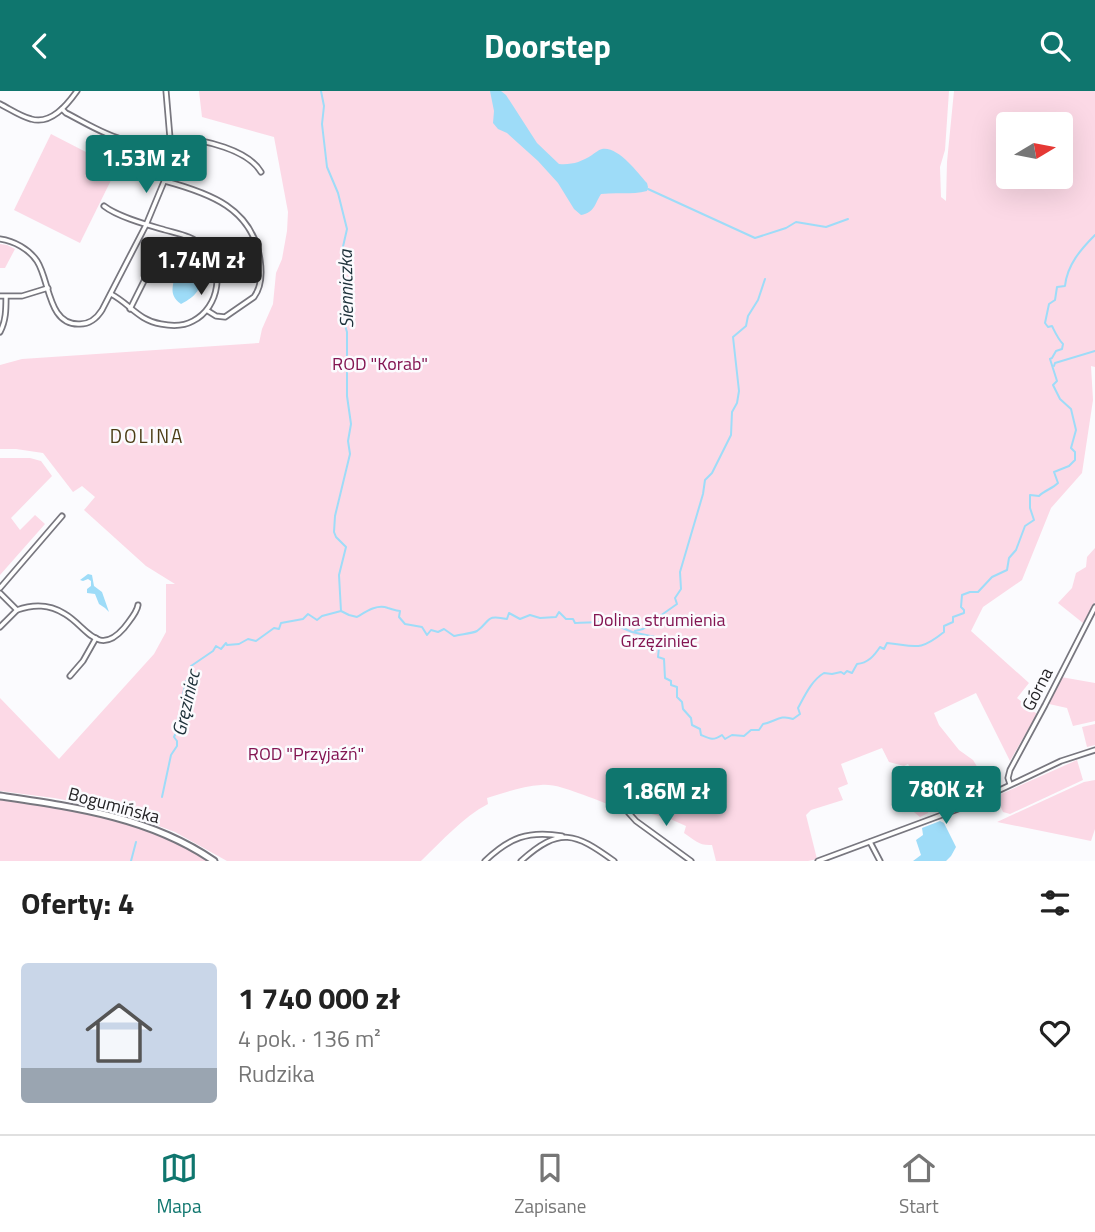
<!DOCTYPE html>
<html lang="pl">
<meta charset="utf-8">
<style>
:root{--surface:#fff;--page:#f2f2f2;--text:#222;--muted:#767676;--line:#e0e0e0;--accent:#0f766e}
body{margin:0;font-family:"Titillium Web",sans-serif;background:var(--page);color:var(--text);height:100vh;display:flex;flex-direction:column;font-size:26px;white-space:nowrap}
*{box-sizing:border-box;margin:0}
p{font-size:23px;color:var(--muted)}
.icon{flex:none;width:38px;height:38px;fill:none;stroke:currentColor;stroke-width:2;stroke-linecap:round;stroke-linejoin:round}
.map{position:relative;height:770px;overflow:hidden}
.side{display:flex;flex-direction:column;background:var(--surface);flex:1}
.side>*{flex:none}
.needle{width:46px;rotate:80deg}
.fabs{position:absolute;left:996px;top:21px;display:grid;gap:14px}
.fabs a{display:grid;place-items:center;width:77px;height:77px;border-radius:7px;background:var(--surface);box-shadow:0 7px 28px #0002;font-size:35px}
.price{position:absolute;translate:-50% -60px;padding:0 16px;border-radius:7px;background:var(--accent);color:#fff;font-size:23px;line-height:46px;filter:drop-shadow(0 2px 4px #0008)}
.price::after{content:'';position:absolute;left:50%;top:42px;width:21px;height:16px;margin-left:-10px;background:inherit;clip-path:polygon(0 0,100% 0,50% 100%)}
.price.active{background:#222;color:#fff}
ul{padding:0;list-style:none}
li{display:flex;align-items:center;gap:21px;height:175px;padding:0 21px}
li span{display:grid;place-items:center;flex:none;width:196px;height:140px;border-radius:7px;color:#555}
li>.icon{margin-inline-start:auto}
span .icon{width:84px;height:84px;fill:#fffc;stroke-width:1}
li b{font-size:30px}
h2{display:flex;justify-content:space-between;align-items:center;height:84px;padding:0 21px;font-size:30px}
header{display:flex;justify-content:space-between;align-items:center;height:91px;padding:0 21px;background:var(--accent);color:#fff;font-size:32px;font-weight:700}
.menu{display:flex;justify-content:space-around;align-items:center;height:98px;border-top:2px solid var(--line);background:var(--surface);font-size:19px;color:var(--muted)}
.menu a{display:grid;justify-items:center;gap:4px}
.menu .active{color:var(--accent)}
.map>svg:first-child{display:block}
.green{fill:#fcd9e6;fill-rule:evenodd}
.water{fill:#9edcf8}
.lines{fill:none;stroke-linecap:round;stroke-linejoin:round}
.stream{stroke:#9edcf8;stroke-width:2}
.street-casing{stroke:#78777f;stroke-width:7}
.secondary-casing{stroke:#78777f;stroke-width:9}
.street{stroke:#fff;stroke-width:3.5}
.secondary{stroke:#fff;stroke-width:5}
.labels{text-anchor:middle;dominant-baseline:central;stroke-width:5;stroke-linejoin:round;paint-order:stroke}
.park-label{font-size:18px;fill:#831552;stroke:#fbfbfe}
.street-label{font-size:18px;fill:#252427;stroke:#fbfbfe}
.water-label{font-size:19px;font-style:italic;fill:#1c3039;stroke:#fbfbfe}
.neighbourhood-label{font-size:19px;letter-spacing:2px;fill:#4b3b14;stroke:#fbfbfe}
</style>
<header><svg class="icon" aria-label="back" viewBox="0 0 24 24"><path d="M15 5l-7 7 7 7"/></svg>Doorstep<svg class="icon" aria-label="search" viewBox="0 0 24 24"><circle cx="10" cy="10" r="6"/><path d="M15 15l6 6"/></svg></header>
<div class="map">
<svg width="1095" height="770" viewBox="0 0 1095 770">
<rect width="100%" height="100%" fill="#fbfbfe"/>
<g class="green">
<path d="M199,0H949L945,59L940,76L941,106L946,110L947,71L954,0H1095V276L1091,275L1093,309L1082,382L1051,417L1022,489L983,516L971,540L1029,592L1017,607L1037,623L1010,670L976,602L934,622L939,634L959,659L973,669L992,700L987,704L942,721L920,694L908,673L904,675L889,671L882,657L841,673L848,693L838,697L843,709L811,719L806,724L817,768L808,770H716L712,754C699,755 695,749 684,742L686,735L668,727L635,719L624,712L619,719C605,711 592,707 578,702C566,698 554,693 541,694C523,695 504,702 487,707L488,713C463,726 442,750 421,770H227L175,741L113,718L54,707L0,700V607L59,668L154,563L166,541V493H175L146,475L84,419L95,406L82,395L73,401L43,362L16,358H0V274L22,268L259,252L262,238L273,213L276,182L282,168L287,140L288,121L274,46L202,26ZM1008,33H1060V86H1008Z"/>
<polygon points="51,43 117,77 80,152 14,119"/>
<polygon points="0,153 7,154 15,158 5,177 0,177"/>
<polygon points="0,367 30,367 41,370 52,385 11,427 20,439 35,424 45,433 0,484"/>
<polygon points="1095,457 1095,511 1083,532 1058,512 1072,497 1076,482 1086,476 1087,466"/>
<polygon points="1061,586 1095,592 1095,630 1073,635 1067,617 1049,613"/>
<polygon points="1095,633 1095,654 1087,656 1082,636"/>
<polygon points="1077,669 1083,689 1010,723 1003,721 998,709 999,704"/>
<polygon points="1095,689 1095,738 1091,750 997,731 1084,691"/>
<polygon points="912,705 920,705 930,717 928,722 920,726 909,717 907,711"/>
<path d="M0,708C60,716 123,723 177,751C189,757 199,764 210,770H0Z"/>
</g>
<g class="water">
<path d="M490,0H501L506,4L537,52L559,73C572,74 581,71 592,64C595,62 598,59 602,58C618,55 637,81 647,92L648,96L647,100C631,104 616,101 601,103C594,114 595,121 581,124L574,118L558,92L538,70L507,42L498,38L493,32L494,20Z"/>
<path d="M173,164C200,175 214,197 181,213C166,202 176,193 174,179C173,175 171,171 170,167Z"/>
<polygon points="88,483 92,484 94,495 102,501 109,521 105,517 99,513 95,503 87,502 87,498 91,495 91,490 88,488 83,490 80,489"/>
<polygon points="940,730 944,732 956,756 951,765 946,770 913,770 921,764 916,749 923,744 922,737"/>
</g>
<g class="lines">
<g class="stream">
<polyline points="321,0 324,15 322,33 327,76 338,102 347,138 342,160 345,189 343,228 347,241 347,305 351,333 348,350 350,363 335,425 334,441 336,446 346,456 339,484 341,520"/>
<polyline points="648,98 755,147 786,137 796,131 826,136 848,128"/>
<polyline points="1054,275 1055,272 1095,260"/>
<polyline points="635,540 643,538 659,529 660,525 677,513 675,507 681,498 680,481 703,403 705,389 712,382 731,344 732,321 737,312 739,300 733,246 746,235 748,225 758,209 765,188"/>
<path d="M162,706L171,664L177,655V650L174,646L179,635L178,627L184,613L182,608L186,590L191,587V575L213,560L216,555L221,558L226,552L227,554L239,553L248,548L256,550L274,537L279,538L281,532L303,528L308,523L317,529L322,525L341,520L349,524L357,526C367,520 377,513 388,517C392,518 396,520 400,520L399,526L405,533L422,536L427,544L431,539L438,541L444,538L454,545C460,543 471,543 477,540C491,530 485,523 507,528L509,522L520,528L530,524L540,527L556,526L559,521L566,528H573L575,532C584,531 600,532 606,530L632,541L655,546L659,556L658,566L664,568L665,587L671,590V594L677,596V606L682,611L683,618L691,627L692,634L700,638L701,644C710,648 713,650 722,644L725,648L732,644L744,645L751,639H759L763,633C775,631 780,623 793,628L800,623L798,617C805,604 812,589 824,582L832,583L841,581L844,583L847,580L852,582L857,573C868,572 874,565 880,556L884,558L887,552C916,555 919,561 944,541V535L953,531V526L964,522V519L961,516L962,504L970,501H978L992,486L1007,479L1009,467L1016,459L1025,435L1034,429L1030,417V404L1039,405C1045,399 1052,398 1058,392L1054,381L1069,375L1075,369V361L1071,357L1076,339L1071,318L1060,308L1053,294L1057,290L1050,268L1052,267L1056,260L1062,258L1063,253C1058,248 1055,241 1052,235L1048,236L1045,232L1049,213L1055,209L1057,196L1065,195C1067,174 1081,158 1095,144"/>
<polyline points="131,770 136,751"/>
</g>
<g class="street-casing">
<g id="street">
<path d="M0,13C10,18 20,25 31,28C51,34 67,14 77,0"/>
<path d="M62,18L66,22C84,31 106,45 125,49C143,53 161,48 179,48C204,48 248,59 261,81"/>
<path d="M165,90C209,102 253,117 260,169C262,182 262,195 254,206L225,226L216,225L208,220"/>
<path d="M104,115C118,126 148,134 165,139C179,143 193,145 204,156C225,177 220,216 193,230C184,235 171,235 161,233C138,229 130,213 111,203"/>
<path d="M0,148C14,150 29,158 37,170C50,190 48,235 80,233C90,233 97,227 102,219L146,134L168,81L171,59L166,0"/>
<polyline points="0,205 22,205 48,197"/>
<polyline points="130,218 151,176"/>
<path d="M0,241C6,230 6,218 6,206"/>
<polyline points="0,497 62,425"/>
<path d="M0,502L17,519C34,513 49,513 65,523C86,535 98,567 124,537C129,530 137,522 138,514"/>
<polyline points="0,536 17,519"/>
<polyline points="70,585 83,570 96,547"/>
<polyline points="1010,693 1008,687 1010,679 1045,614 1095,516"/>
<polyline points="627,720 636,730 691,770"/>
<polyline points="870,751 880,770"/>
<path d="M485,770C509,747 528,739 562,745"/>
<path d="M521,770C560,735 575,742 614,770"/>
<polyline points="818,770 966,715 1061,670 1095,659"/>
</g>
</g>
<g class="secondary-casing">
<path id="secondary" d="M0,705C75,716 150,726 214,770"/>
</g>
<use href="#street" class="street"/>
<use href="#secondary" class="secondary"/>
</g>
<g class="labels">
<g class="park-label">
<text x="380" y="272">ROD "Korab"</text>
<text x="659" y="528">Dolina strumienia<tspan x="659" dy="21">Grzęziniec</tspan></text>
<text x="306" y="662">ROD "Przyjaźń"</text>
</g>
<g class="street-label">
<text transform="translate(1037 598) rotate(-63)">Górna</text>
<text transform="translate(114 714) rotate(15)">Bogumińska</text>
</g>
<g class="water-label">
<text transform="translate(345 198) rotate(-91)">Sienniczka</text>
<text transform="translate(185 612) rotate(-77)">Gręziniec</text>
</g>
<g class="neighbourhood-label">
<text x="147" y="344">DOLINA</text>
</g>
</g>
</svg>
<div class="fabs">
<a><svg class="needle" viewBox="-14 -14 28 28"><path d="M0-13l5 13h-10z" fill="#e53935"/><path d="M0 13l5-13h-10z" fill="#767676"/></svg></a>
</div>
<b class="price" style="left:146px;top:104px">1.53M zł</b>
<b class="price active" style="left:201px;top:206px">1.74M zł</b>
<b class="price" style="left:946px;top:735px">780K zł</b>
<b class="price" style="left:666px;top:737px">1.86M zł</b>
</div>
<section class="side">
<h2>Oferty: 4<svg class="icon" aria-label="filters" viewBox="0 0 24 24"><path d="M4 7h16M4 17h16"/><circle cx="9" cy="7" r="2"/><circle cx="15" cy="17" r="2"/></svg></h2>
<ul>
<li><span style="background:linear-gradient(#c9d6e8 75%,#9aa5b1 0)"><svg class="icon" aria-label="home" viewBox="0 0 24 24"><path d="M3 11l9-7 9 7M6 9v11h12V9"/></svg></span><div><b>1 740 000 zł</b><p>4 pok. · 136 m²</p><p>Rudzika</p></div><svg class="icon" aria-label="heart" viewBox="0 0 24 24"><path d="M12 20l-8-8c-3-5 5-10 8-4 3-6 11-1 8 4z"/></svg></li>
</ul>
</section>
<nav class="menu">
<a class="active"><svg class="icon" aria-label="map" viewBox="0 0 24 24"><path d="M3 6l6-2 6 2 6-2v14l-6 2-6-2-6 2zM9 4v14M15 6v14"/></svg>Mapa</a>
<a><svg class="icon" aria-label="saved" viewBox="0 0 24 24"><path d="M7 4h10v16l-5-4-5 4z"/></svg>Zapisane</a>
<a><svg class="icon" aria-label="home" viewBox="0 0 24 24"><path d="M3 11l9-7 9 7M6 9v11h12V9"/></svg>Start</a>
</nav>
